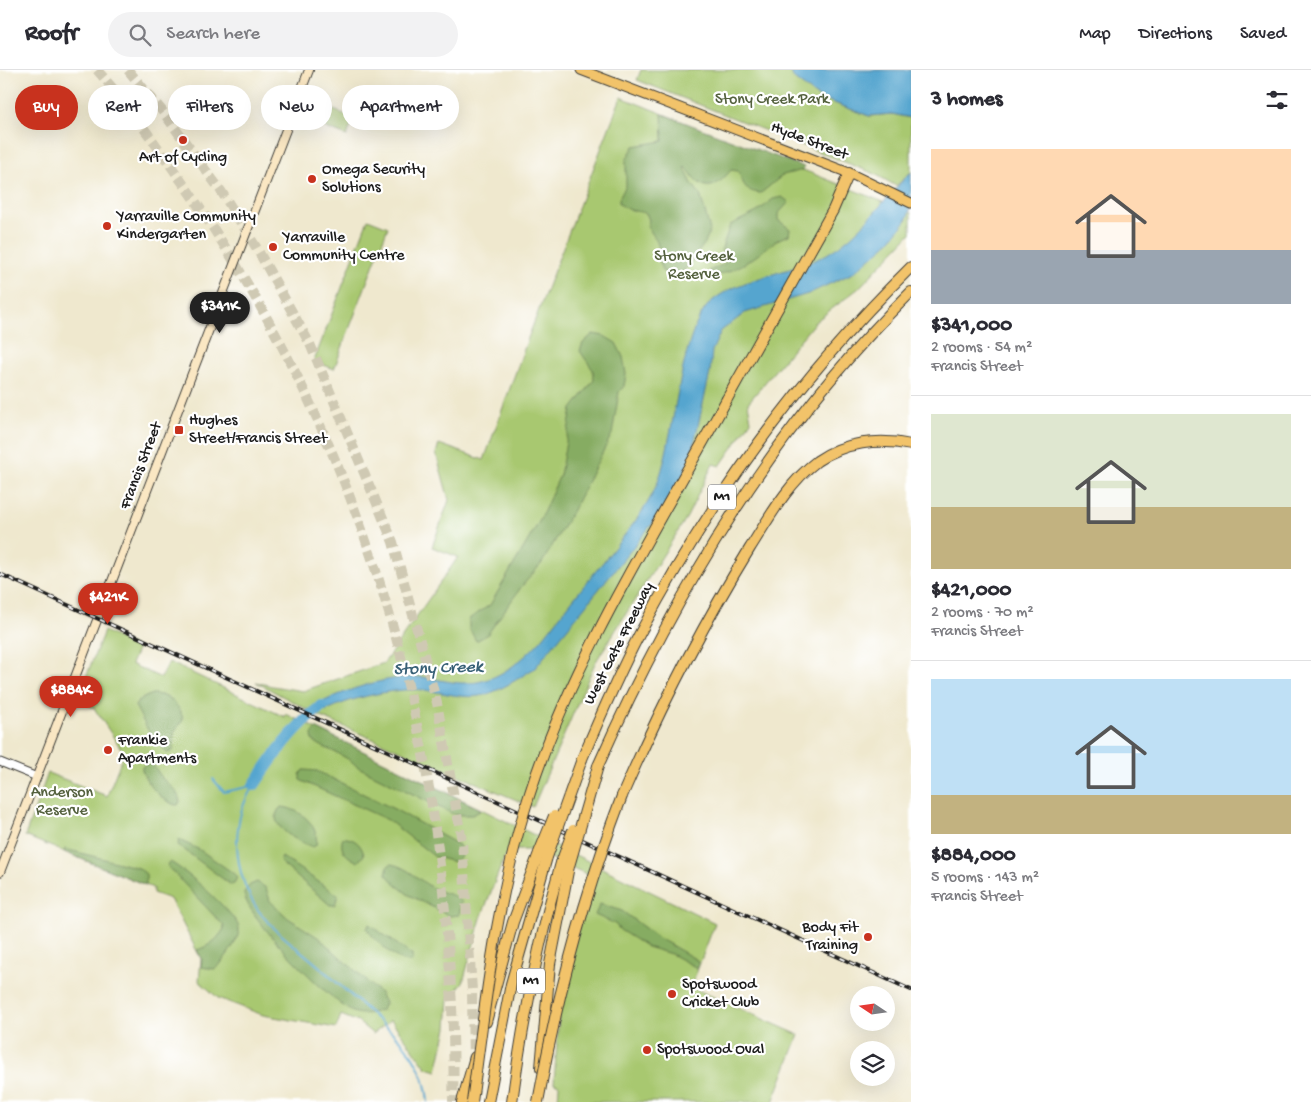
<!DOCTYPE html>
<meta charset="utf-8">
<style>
:root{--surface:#fff;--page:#f2f2f3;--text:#2b2b33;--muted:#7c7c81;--line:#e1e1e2;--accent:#c8321e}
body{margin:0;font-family:"Gochi Hand",sans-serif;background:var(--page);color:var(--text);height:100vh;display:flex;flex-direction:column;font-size:19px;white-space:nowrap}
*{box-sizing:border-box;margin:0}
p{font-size:16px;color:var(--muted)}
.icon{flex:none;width:28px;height:28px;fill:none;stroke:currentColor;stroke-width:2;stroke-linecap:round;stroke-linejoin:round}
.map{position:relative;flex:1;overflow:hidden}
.sheet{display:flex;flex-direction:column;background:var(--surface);width:400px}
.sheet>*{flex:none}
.banner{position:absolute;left:15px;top:15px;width:475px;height:45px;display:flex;gap:10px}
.needle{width:32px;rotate:283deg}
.fabs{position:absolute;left:850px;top:916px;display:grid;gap:10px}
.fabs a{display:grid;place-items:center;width:45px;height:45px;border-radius:50%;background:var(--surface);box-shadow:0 5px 20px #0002;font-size:25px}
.price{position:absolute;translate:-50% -42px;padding:0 11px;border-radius:18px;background:var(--accent);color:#fff;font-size:16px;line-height:32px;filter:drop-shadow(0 1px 2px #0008)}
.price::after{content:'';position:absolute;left:50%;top:30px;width:15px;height:11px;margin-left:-8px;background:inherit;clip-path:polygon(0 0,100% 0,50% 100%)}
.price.current{background:#222;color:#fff}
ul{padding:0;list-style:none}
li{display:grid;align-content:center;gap:10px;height:265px;padding:0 20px}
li+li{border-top:1px solid var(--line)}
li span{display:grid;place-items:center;height:155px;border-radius:0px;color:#555}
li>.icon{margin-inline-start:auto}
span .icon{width:90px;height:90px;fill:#fffc;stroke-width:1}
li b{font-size:21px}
h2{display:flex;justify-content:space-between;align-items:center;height:60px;padding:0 20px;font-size:21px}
.chip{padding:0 18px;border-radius:22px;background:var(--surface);box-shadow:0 5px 20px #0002;font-size:18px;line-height:45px}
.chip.current{background:var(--accent);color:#fff}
header{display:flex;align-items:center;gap:30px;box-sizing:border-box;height:70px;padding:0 25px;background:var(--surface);border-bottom:1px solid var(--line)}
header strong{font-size:24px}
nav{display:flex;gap:28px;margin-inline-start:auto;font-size:18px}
.search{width:350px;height:45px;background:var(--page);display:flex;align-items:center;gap:12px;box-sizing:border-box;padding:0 18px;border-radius:28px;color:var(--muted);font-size:19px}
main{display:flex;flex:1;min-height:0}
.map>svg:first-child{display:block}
.green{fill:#a8c870;stroke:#627246}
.forest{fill:#86ac62;stroke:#51643f}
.water{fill:#55a5cf;stroke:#386076}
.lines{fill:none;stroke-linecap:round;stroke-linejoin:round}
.stream{stroke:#55a5cf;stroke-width:2}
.river{stroke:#55a5cf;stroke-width:12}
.motorway-tunnel{stroke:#cfc9b3;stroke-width:10;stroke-dasharray:10 5;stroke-linecap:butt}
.tertiary-casing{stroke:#3c3b37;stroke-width:9}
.secondary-casing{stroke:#3c3b37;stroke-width:10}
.primary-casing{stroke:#3c3b37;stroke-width:11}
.motorway-casing{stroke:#3c3b37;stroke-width:12}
.tertiary{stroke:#fff;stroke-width:7}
.secondary{stroke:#fae7c3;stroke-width:8}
.primary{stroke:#f2c36a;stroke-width:9}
.motorway{stroke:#f2c36a;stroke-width:10}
.rail-casing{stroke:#1c1c1c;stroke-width:4}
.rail{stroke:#fff;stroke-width:2;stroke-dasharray:5.5;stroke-linecap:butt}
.motorway-bridge-casing{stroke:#3c3b37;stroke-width:12;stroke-linecap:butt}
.motorway-bridge{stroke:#f2c36a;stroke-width:10}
.poi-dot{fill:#c8321e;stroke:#fff;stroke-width:2}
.labels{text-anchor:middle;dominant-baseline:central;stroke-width:4.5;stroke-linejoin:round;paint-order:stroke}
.shield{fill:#fff;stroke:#606060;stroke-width:1}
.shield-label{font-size:15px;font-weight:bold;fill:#1c1c1c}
.park-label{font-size:16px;fill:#54613e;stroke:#fff}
.street-label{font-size:16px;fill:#1c1c1c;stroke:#fff}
.poi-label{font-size:16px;fill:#1c1c1c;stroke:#fff;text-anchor:start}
.water-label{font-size:18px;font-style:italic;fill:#386076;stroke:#fff}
</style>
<header>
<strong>Roofr</strong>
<div class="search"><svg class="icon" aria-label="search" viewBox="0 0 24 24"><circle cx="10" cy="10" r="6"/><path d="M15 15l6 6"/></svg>Search here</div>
<nav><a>Map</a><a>Directions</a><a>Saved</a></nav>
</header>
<main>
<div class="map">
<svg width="911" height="1032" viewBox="0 0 911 1032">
<rect width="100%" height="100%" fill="#fff"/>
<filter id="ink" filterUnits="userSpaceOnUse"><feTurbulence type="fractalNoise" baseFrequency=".02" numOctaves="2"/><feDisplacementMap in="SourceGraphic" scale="10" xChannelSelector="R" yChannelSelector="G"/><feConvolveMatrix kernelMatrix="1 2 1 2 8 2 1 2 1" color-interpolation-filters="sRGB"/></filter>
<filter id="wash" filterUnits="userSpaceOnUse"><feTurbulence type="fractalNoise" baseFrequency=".0096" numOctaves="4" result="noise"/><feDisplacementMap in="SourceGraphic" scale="20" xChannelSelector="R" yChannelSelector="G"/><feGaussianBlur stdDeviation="1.12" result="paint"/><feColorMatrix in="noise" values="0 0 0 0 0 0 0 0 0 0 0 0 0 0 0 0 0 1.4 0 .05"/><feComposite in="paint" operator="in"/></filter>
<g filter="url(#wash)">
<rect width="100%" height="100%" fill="#efe8ce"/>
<g class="green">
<polygon points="641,0 790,0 795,9 818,27 869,46 892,44 911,48 911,102 896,116 875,104 637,10"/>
<polygon points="621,27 911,143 911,163 859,218 815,252 748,333 751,351 720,396 713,394 687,447 595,593 533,737 321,647 256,612 272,616 303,621 384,593 458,487 432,477 449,430 436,383 439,374 484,390 528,268"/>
<polygon points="308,30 354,48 347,66 301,48"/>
<polygon points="368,149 388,157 334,299 314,291"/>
<polygon points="104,561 138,578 131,594 161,608 169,592 285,647 286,644 715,853 691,917 799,965 773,1032 558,1032 559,1015 554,1013 559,945 587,809 586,804 582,802 532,780 514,780 504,788 481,848 463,912 449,929 447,958 437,1001 427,998 391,950 373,964 358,952 341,945 336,958 263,945 218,928 199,911 201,889 170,829 153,823 153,818 25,766 48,703 107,726 124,683 94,638 77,630"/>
</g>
<g class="forest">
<path d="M662,44L804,97L803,100L783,105L761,123C745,122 744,115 738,101L731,100C720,113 709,124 695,109C690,104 690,100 684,97L692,114L700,124L710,160L705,173L682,203L663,202C654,182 666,179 647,157L649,150L646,143L630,140L619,134V129L626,115V90L634,76L663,71Z"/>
<path d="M782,127L789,132L778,144V150L790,159L789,165C776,169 769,176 759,184C747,193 727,204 713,206L709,201L722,195L729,189L721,181L730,155L757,142L773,129Z"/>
<polygon points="593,264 604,266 616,273 623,287 626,304 624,316 619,322 612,364 572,442 542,493 522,516 487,565 476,571 469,558 469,549 490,535 540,450 560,405 572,339 594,310 593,300 580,281 583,273"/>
<path d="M152,624C168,624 180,634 183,650L174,663L173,681L167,683L149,662L135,636L139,630Z"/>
<path d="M316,658L482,740L472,745H455L358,697C345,684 328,681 313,671L312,665Z"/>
<path d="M145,694H152C156,698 159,704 162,708C170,716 178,720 180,732L178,735C166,736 141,709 142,697Z"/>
<polygon points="304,700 317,701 327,706 396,740 459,775 462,782 460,788 455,792 435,787 388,750 300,710 300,704"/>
<path d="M281,737C300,738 320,756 316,775L313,777C298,772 263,754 281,737Z"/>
<path d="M343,768C354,767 362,775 364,785L358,792C348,787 338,781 343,768Z"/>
<polygon points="179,770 200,780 233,803 237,807 234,814 231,815 178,775"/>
<polygon points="65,779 139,798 146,804 146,815 64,782"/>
<polygon points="282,787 338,825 335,835 330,835 280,792"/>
<path d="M170,792C183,798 240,847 239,859C239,871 226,886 219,896L214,899L201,897L202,889L197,880C209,876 216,871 224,859L223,855L171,800L167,795Z"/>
<path d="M391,794C409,797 421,813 437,820C446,824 455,824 462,832L459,845L450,846L409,825L396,815L386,804L388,796Z"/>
<path d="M257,812L266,818L270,831L288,848L319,868L380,923L385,933L382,940C372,943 363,946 353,942C331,932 242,843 244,822L250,815Z"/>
<polygon points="600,834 622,841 657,867 697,890 699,894 697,898 671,884 647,877 620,860 615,854 595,845"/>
<path d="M369,854L412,885V892C399,895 374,869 367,859Z"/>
</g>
<g class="water">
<polygon points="790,0 911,0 911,48 892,44 869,46 818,27 794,9"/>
<path d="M911,102V137L906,151L886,175L853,203L808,224L745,243L721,261L712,281L710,303L687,404L678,422L535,598C519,608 502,620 484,625C465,630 442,622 424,620C396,617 336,630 315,648L304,642C334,624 372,610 408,607C428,605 448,614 468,613C498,612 523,590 542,569C564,541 585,514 608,486C625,464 646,441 657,414C675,371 679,259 712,231C740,207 794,203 827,184C862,164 883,129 911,102Z"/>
</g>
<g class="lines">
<g class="stream">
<polyline points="213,709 224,722 252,716"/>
<path d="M254,715C229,752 233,803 258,840C274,862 302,881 322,899C348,923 375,946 401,971C416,989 426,1007 428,1032"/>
</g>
<path class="river" d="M254,715C273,687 294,656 322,636"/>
</g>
</g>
<g filter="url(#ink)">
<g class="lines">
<g class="motorway-tunnel">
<path d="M97,0C128,35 155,73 182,112C335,330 421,577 445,842C451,905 455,968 453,1032"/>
<polyline points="128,0 163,42 221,121 256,177 310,274 393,472 437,633 462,771 472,920 473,996"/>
</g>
<g class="tertiary-casing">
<polyline id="tertiary" points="0,692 37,707"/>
</g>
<g class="secondary-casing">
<polyline id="secondary" points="0,802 309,0"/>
</g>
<g class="primary-casing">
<polyline id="primary" points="581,0 849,103 911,133"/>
</g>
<g class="motorway-casing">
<g id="motorway">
<polyline points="727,329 833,140 849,103"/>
<path d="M582,689C600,647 618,605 639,565C710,430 802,304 911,197"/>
<path d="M598,696C676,521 774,357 911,222"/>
<path d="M622,726C659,640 701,558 750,478C769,448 788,413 817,391C844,372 879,368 911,375"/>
<polyline points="486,952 513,852 539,783"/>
<polyline points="541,998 550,894 569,796"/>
<polyline points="462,1032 475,987"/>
<polyline points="488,1032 511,914 547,787"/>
<path d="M512,1032C523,950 538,872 561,793"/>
</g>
</g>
<use href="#tertiary" class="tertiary"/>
<use href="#secondary" class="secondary"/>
<use href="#primary" class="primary"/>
<use href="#motorway" class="motorway"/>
<g class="rail-casing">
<polyline id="rail" points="0,504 911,920"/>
</g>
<use href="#rail" class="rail"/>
<g class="motorway-bridge-casing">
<g id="motorway-bridge">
<polyline points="539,783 554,746"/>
<polyline points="547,787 582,689"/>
<polyline points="561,793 573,760"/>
<polyline points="569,796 598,696"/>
<path d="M472,1032C486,927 497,824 530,723C574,586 658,455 727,329"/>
<path d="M538,1032C557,925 583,828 622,726"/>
</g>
</g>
<use href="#motorway-bridge" class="motorway-bridge"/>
</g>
</g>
<g class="poi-dot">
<circle cx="183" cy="70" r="5"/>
<circle cx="312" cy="109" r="5"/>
<circle cx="107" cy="156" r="5"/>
<circle cx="273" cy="177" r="5"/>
<rect x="174" y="355" width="10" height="10" rx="2.5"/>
<circle cx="108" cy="680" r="5"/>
<circle cx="868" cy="867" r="5"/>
<circle cx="672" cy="924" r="5"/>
<circle cx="647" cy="980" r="5"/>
</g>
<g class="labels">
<g class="shield">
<rect x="708" y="414.5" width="28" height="25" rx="4"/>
<rect x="517" y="898.5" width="28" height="25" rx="4"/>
</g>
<g class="shield-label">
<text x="722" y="427">M1</text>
<text x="531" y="911">M1</text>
</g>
<g class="park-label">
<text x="772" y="30">Stony Creek Park</text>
<text x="694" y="187">Stony Creek<tspan x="694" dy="18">Reserve</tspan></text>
<text x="62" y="723">Anderson<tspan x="62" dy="18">Reserve</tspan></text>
</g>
<g class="street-label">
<text transform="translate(809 72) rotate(21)">Hyde Street</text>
<text transform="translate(142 396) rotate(-69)">Francis Street</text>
<text transform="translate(620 574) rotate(-63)">West Gate Freeway</text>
</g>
<g class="poi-label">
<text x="183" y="88" text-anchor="middle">Art of Cycling</text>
<text x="322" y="100">Omega Security<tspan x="322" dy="18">Solutions</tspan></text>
<text x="117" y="147">Yarraville Community<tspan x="117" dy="18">Kindergarten</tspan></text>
<text x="283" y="168">Yarraville<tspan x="283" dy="18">Community Centre</tspan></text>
<text x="189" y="351">Hughes<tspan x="189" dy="18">Street/Francis Street</tspan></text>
<text x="118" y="671">Frankie<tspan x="118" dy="18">Apartments</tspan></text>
<text x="858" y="858" text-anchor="end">Body Fit<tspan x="858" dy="18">Training</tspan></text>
<text x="682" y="915">Spotswood<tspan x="682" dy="18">Cricket Club</tspan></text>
<text x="657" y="980">Spotswood Oval</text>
</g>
<g class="water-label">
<text transform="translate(438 599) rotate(-2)">Stony Creek</text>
</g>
</g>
</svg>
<div class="fabs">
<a><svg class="needle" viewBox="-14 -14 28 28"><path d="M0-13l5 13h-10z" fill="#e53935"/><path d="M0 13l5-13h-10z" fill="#7c7c81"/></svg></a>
<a><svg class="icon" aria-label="layers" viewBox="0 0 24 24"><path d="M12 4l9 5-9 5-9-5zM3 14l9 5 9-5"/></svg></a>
</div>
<b class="price current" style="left:220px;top:264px">$341K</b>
<b class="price" style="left:108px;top:555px">$421K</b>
<b class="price" style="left:71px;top:648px">$884K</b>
<div class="banner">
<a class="chip current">Buy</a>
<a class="chip">Rent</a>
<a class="chip">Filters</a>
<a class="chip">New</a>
<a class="chip">Apartment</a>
</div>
</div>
<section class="sheet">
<h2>3 homes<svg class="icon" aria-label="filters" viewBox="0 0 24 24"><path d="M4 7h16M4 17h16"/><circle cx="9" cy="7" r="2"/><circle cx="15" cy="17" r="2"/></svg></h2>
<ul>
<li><span style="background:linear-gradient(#ffd9b3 65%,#9aa5b1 0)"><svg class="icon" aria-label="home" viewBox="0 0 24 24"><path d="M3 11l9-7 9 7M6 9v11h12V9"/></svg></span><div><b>$341,000</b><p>2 rooms · 54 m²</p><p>Francis Street</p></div></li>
<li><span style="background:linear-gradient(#dfe7d0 60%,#c2b280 0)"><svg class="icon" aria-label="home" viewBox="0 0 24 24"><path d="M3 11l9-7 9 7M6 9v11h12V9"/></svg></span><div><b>$421,000</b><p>2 rooms · 70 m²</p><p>Francis Street</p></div></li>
<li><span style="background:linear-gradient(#bfe0f5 75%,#c2b280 0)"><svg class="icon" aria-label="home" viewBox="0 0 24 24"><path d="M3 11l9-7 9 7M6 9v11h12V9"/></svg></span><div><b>$884,000</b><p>5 rooms · 143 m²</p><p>Francis Street</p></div></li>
</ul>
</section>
</main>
